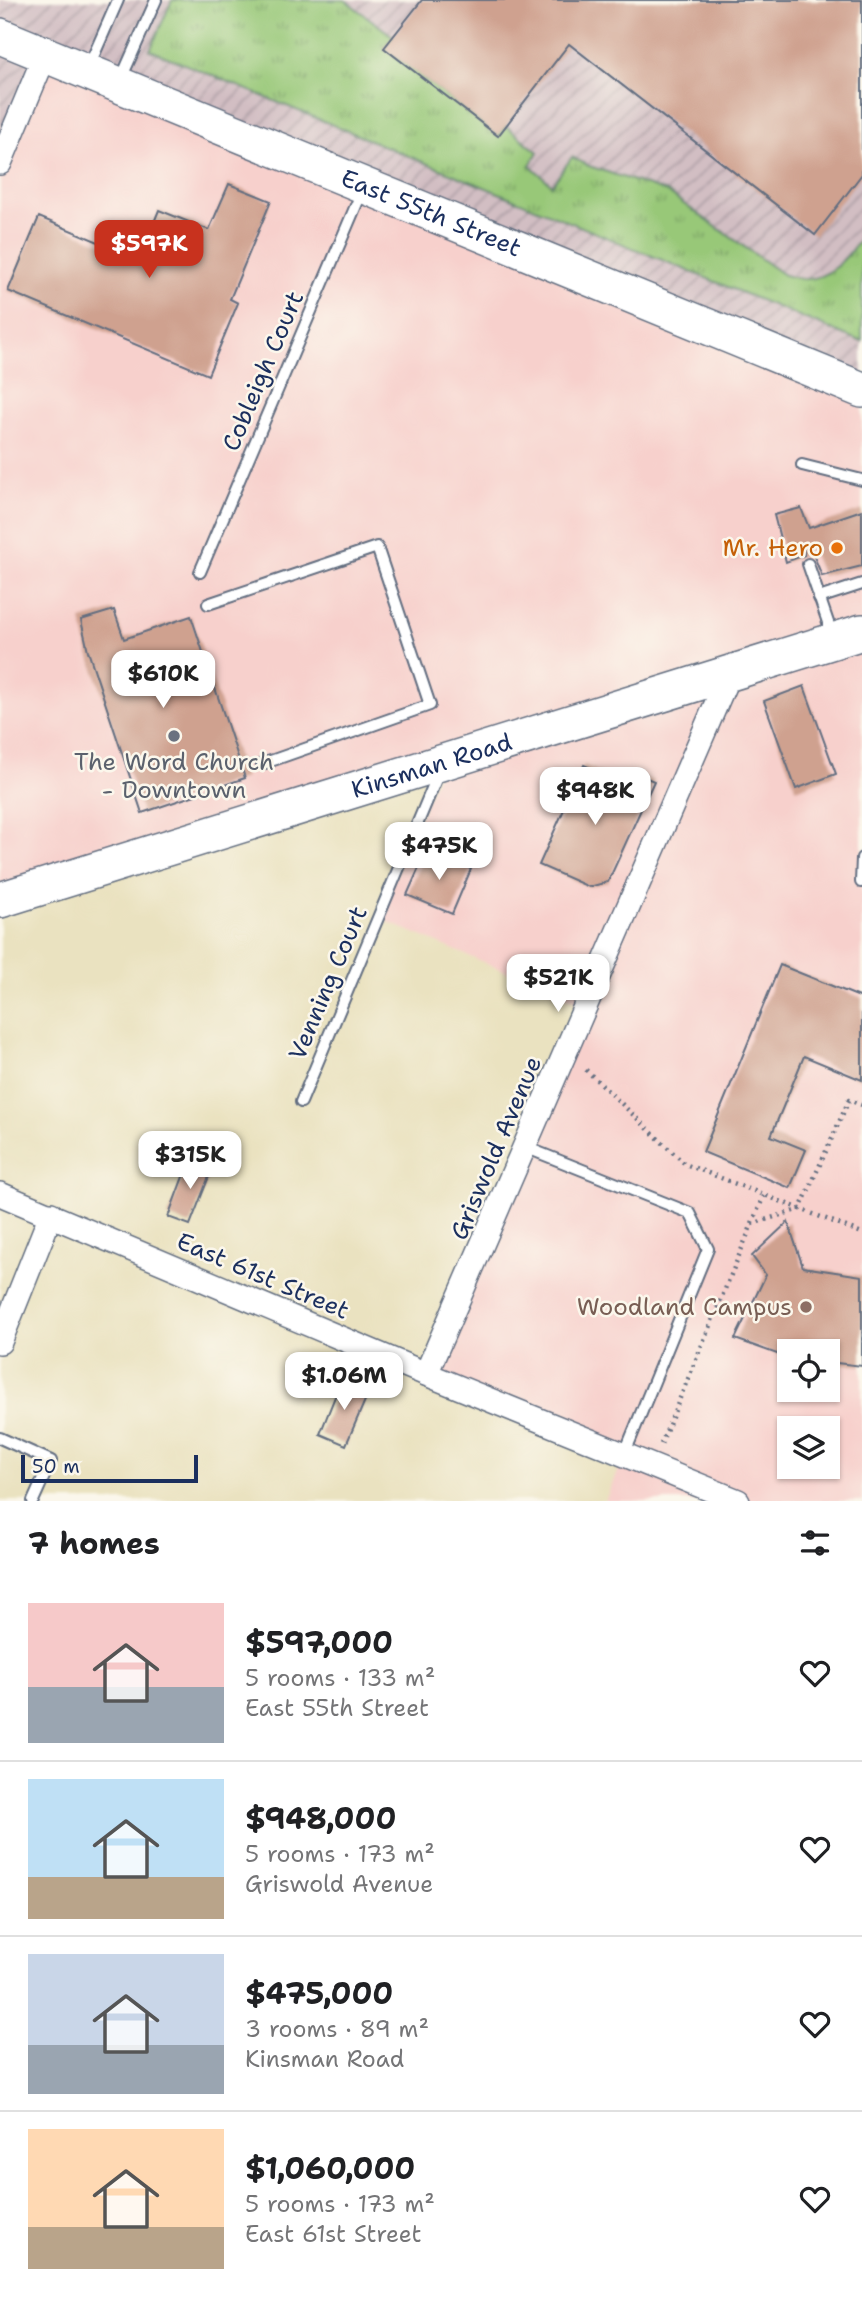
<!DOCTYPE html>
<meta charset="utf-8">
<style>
:root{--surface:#fff;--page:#f2f2f2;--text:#202124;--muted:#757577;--line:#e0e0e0;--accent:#c8321e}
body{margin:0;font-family:"Shantell Sans",sans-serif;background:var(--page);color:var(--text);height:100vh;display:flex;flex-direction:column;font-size:26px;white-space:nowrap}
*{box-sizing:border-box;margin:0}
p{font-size:23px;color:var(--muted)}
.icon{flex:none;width:38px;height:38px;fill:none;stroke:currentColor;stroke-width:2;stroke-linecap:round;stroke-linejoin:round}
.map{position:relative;height:1501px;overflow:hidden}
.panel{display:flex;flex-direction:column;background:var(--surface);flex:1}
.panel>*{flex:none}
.fabs{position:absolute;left:777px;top:1339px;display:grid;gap:14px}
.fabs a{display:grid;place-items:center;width:63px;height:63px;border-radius:0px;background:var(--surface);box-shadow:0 2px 5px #0004;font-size:35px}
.scale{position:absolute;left:21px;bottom:18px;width:177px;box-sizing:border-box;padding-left:7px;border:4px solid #1b2f5e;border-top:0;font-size:19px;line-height:24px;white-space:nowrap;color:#1b2f5e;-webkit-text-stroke:5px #fbf7ec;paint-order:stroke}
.price{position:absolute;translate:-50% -60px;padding:0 16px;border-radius:14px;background:#fff;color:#222;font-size:23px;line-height:46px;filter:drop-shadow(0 2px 4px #0008)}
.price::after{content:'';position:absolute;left:50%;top:42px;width:21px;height:16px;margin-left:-10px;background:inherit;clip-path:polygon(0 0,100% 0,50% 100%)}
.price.current{background:var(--accent);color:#fff}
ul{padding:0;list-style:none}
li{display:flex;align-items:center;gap:21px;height:175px;padding:0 28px}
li+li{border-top:2px solid var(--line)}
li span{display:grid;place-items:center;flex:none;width:196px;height:140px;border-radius:0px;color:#555}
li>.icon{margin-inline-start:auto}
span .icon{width:84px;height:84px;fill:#fffc;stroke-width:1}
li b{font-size:30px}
h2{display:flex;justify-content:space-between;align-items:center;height:84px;padding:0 28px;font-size:30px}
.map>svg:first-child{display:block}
.built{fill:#f7d0cc;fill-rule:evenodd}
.industrial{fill:url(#industrial-furrows)}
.grass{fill:url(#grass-tufts);stroke:#5a7c6b;stroke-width:2}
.building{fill:#cfa18f}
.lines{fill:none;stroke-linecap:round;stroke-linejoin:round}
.lane-casing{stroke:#636e80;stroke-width:14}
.street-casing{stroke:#636e80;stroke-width:26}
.primary-casing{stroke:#636e80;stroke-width:38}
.path{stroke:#636e80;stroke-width:4.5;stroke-dasharray:2 5;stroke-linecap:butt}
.lane{stroke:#fff;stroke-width:10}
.street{stroke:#fff;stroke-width:23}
.primary{stroke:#fff;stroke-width:35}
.food-dot{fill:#e8710a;stroke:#fbf7ec;stroke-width:2.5}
.worship-dot{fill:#6b7280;stroke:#fbf7ec;stroke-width:2.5}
.education-dot{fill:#8d6e63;stroke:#fbf7ec;stroke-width:2.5}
.labels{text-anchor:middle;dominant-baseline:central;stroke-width:5;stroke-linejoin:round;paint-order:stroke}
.street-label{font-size:24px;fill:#1b2f5e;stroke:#fbf7ec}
.food-label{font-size:24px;fill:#c56008;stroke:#fbf7ec;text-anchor:end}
.worship-label{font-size:24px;fill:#5b616d;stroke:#fbf7ec}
.education-label{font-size:24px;fill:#785e54;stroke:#fbf7ec;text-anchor:end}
</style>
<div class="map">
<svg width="862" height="1501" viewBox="0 0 862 1501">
<defs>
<pattern id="industrial-furrows" width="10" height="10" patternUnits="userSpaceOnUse" patternTransform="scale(1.75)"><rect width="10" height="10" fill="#d2bec3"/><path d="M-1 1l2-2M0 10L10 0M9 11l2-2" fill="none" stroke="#aa9ba2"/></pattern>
<pattern id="grass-tufts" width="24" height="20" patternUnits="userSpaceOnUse" patternTransform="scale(1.75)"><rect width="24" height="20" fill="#98c878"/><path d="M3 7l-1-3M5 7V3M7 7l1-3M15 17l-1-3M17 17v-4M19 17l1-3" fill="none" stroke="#7ba366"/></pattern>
</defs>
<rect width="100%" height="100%" fill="#fbf7ec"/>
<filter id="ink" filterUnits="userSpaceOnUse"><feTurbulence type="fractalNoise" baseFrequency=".0143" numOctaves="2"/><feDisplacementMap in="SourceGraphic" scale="14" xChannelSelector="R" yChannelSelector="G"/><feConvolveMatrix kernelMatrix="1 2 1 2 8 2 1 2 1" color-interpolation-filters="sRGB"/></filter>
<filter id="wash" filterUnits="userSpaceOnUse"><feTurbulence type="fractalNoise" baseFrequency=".00686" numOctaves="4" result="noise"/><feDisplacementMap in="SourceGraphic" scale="28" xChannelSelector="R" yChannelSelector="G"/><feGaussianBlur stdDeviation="1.57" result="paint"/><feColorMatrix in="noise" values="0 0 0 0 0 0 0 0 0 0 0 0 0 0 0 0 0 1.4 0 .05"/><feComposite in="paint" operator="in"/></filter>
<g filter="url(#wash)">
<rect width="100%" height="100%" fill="#eae2c0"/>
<path class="built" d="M45,55L862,390V1501H605L624,1455L426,1374L586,1005L378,918L442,764L0,900V163ZM789,1351H828V1390H789ZM789,1428H828V1466H789Z"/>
<polygon class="industrial" points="0,0 862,0 862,390 46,55 0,164"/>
<path class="grass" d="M172,0H345L394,37L385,48L498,136L506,126L538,152L530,165L552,185L572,157L589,166L667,192L784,275C790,276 799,280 806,279C832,278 848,255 862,237V342L150,50Z"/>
<g id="blocks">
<g class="building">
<polygon points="422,0 862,0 862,174 815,235 569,44 498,136 384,48"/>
<polygon points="229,184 271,201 230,299 238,303 208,375 8,291 39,217 139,259 159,210 209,230"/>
<polygon points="801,508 809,528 862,510 862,566 822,576 809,544 803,545 804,555 786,562 774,515"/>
<polygon points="114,610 124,639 191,616 245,778 142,813 88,651 81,620"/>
<polygon points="804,686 836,774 796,789 764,701"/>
<polygon points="584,765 630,786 635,773 654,781 608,882 589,887 539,865"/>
<polygon points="427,850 471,869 452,914 407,895"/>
<polygon points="780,965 862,998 862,1080 804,1056 771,1136 806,1150 790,1188 703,1152"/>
<polygon points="190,1158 213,1166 190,1225 168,1217"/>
<polygon points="788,1222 803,1267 862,1276 862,1366 828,1362 828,1351 789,1351 789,1357 780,1355 735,1339 766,1275 752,1256"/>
<polygon points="342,1379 369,1391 346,1445 320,1434"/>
</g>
</g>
</g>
<g filter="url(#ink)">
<use href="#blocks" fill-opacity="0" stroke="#636e80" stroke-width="2"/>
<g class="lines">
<g class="lane-casing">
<g id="lane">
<polyline points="89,66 118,0"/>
<polyline points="120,81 156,0"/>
<polyline points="802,465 862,480"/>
<polyline points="808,564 833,637"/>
<polyline points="200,572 363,189"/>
<polyline points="819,598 862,584"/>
<polyline points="208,604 377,547 430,705 262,764"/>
<polyline points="861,882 862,858"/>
<polyline points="301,1102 439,772"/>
<polyline points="525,1147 690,1213 708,1249 624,1455"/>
<polyline points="0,1438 51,1461 33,1501"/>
</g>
</g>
<g class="street-casing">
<g id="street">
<polyline points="0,163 45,55"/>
<polyline points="0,1194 426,1374 738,1501"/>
<polyline points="0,1342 51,1214"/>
<polyline points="426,1374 730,672"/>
</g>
</g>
<g class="primary-casing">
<g id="primary">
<path id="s1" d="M0,36L862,390"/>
<path id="s2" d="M0,900L862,632"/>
</g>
</g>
<g class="path">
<polyline points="586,1070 685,1164 862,1233"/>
<polyline points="752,1223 764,1196"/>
<polyline points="661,1444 752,1224 800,1209 849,1100 862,1105"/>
</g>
<use href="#lane" class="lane"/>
<use href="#street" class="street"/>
<use href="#primary" class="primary"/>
</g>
</g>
<circle class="food-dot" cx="837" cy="548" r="7"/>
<circle class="worship-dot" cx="174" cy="736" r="7"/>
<circle class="education-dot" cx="806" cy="1307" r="7"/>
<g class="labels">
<g class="street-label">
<text stroke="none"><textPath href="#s1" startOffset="466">East 55th Street</textPath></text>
<text transform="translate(263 371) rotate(-67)">Cobleigh Court</text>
<text stroke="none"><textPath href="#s2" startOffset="452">Kinsman Road</textPath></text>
<text transform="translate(328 983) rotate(-67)">Venning Court</text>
<text transform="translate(496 1148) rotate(-67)">Griswold Avenue</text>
<text transform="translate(263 1276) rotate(23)">East 61st Street</text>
</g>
<g class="food-label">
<text x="823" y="548">Mr. Hero</text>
</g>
<g class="worship-label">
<text x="174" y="762">The Word Church<tspan x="174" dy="28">- Downtown</tspan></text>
</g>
<g class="education-label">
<text x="792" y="1307">Woodland Campus</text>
</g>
</g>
</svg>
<div class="fabs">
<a><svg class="icon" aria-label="locate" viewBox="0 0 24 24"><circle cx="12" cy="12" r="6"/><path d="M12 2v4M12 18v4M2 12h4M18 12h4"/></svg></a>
<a><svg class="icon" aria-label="layers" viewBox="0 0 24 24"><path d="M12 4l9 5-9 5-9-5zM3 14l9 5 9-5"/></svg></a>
</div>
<div class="scale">50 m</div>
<b class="price current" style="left:149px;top:280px">$597K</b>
<b class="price" style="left:163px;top:710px">$610K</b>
<b class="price" style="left:595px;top:827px">$948K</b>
<b class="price" style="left:439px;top:882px">$475K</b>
<b class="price" style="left:558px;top:1014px">$521K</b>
<b class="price" style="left:190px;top:1191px">$315K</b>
<b class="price" style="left:344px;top:1412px">$1.06M</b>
</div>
<section class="panel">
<h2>7 homes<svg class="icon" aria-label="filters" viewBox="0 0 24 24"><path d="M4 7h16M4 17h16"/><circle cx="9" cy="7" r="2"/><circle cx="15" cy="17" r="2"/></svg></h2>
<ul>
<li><span style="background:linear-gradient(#f6c9c9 60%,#9aa5b1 0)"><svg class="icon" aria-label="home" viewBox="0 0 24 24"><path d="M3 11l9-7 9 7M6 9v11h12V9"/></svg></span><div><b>$597,000</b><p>5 rooms · 133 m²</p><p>East 55th Street</p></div><svg class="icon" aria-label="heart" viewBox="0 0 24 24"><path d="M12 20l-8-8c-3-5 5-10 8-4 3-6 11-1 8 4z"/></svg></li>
<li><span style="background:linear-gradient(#bfe0f5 70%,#b9a48a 0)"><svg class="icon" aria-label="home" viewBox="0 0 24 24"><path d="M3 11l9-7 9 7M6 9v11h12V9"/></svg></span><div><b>$948,000</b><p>5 rooms · 173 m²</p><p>Griswold Avenue</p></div><svg class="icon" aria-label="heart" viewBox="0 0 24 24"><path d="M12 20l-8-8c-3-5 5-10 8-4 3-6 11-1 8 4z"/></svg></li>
<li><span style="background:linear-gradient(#c9d6e8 65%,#9aa5b1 0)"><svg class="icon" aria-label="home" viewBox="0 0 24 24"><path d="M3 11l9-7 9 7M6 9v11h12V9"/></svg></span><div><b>$475,000</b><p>3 rooms · 89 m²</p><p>Kinsman Road</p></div><svg class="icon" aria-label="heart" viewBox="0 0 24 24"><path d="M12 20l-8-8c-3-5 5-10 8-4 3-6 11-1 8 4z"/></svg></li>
<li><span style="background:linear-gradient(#ffd9b3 70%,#b9a48a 0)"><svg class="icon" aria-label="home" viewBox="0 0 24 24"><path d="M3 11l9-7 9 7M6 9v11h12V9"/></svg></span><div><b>$1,060,000</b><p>5 rooms · 173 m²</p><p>East 61st Street</p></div><svg class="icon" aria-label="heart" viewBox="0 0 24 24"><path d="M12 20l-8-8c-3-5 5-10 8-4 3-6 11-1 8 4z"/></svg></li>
</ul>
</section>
